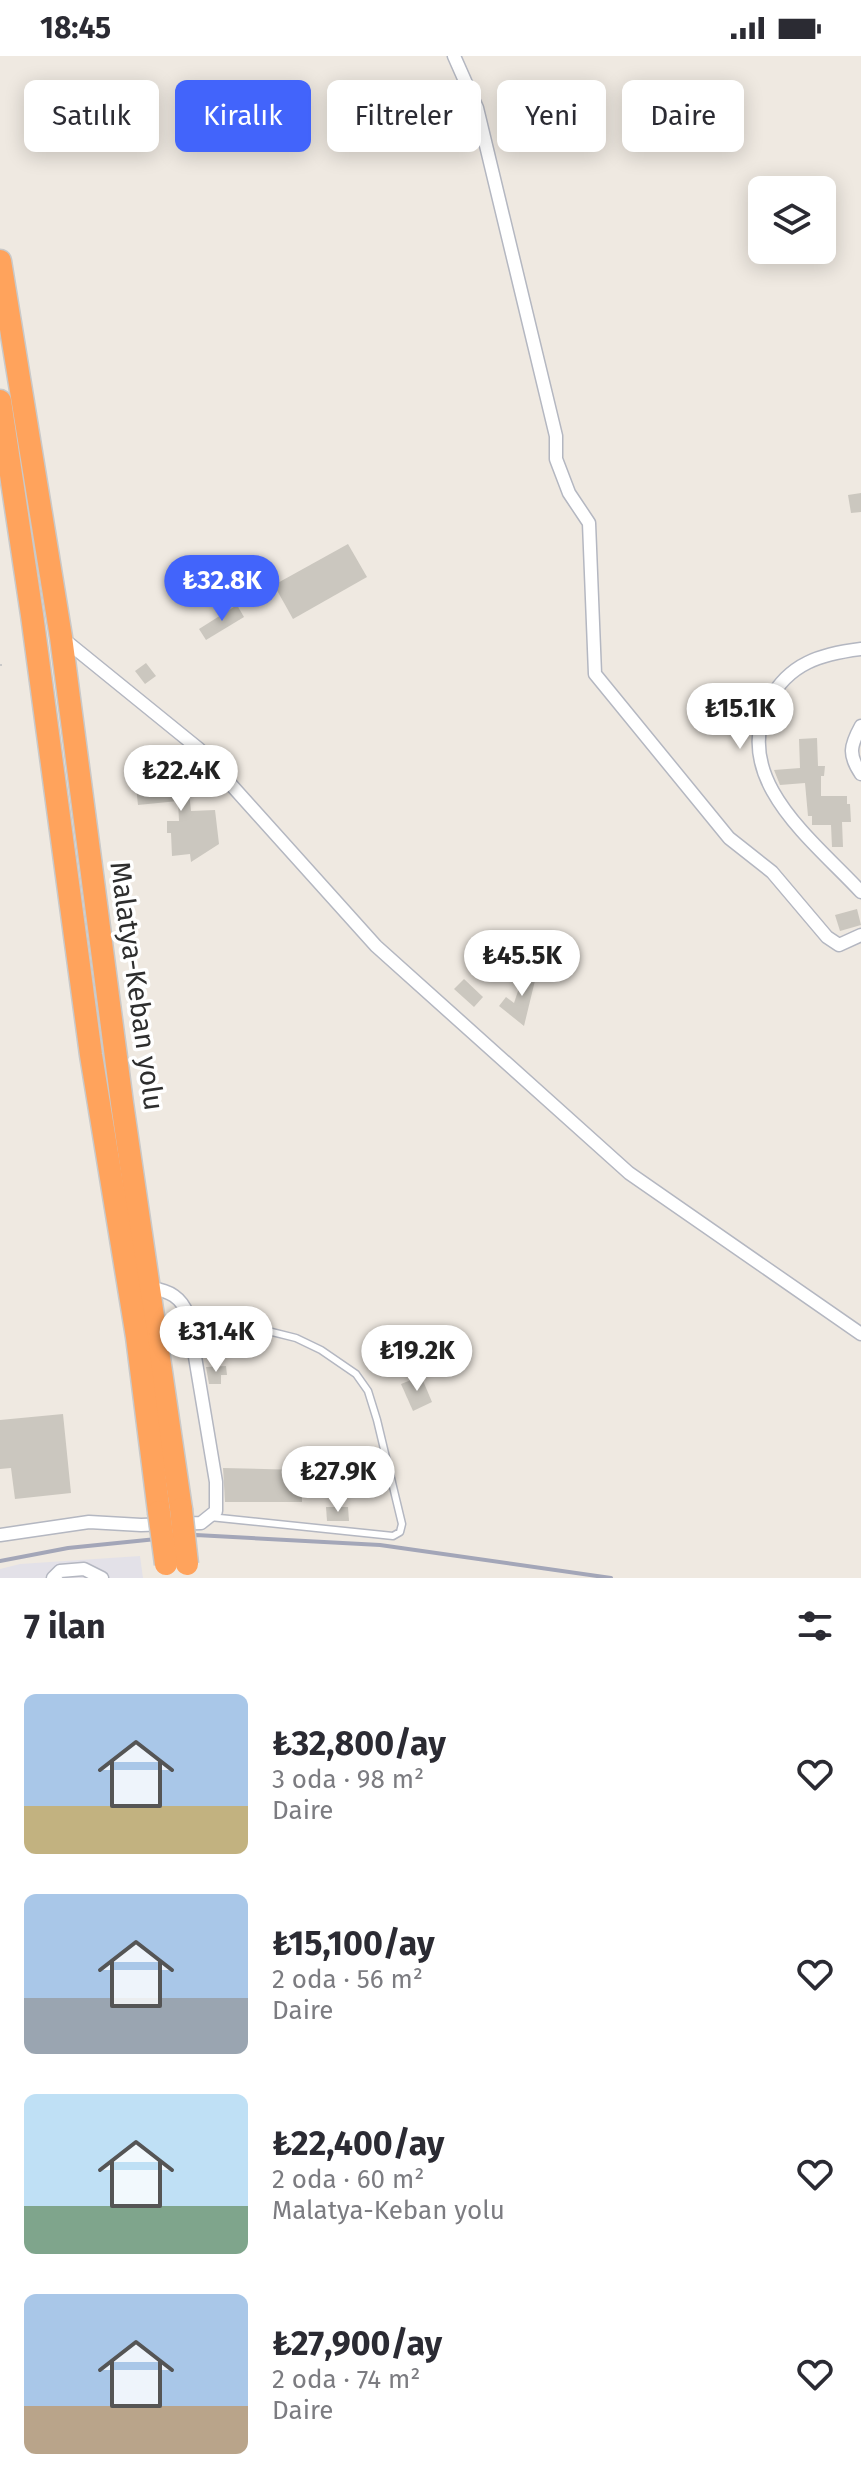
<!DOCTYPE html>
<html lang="tr">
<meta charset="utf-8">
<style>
:root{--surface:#fff;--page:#f2f2f3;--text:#2b2b33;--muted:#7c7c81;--accent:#4264fb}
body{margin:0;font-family:"Fira Sans",sans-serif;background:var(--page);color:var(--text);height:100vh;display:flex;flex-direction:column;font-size:30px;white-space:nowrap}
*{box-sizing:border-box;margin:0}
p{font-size:26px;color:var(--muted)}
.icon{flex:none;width:44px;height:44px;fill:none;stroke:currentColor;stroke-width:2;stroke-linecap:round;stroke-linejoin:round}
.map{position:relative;height:1522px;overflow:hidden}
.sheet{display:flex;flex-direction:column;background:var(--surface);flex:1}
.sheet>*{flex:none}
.hud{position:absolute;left:24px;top:24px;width:814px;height:72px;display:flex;gap:16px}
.tools{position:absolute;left:748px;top:120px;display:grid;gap:16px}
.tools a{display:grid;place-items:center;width:88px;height:88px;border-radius:12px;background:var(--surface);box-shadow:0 4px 20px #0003;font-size:40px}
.price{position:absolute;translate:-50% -68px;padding:0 18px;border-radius:28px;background:#fff;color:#222;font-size:26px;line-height:52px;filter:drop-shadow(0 2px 4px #0008)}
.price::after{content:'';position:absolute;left:50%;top:48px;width:24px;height:18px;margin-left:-12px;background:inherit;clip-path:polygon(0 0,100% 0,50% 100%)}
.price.on{background:var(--accent);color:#fff}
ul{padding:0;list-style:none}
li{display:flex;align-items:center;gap:24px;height:200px;padding:0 24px}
li span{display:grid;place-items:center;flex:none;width:224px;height:160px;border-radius:12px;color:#555}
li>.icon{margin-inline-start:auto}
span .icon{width:96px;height:96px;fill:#fffc;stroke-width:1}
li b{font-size:34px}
h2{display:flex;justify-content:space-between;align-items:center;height:96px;padding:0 24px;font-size:34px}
.pill{padding:0 28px;border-radius:12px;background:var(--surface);box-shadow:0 4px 20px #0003;font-size:28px;line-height:72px}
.pill.on{background:var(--accent);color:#fff}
.status{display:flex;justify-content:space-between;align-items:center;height:56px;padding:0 40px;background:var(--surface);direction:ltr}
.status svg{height:22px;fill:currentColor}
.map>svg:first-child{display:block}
.industrial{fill:#e3e1e8}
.building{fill:#cbc7bf}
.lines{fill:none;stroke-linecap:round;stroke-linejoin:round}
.lane-casing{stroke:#b4b7c1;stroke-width:9}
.street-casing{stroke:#b4b7c1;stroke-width:15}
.highway-casing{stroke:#c9c9c9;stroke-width:25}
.path{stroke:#c9c9c9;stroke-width:2;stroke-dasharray:6 4;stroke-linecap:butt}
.lane{stroke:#fff;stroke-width:6}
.street{stroke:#fff;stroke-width:12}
.highway{stroke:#ffa35c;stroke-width:22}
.rail{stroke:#a3a6b8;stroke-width:4}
.highway-bridge-casing{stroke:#c9c9c9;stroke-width:25;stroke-linecap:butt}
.highway-bridge{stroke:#ffa35c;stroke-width:22}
.labels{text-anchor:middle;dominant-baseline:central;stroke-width:7;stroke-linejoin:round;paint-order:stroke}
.street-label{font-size:28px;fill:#2e2e2e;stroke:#fff}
</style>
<div class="status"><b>18:45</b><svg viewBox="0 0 49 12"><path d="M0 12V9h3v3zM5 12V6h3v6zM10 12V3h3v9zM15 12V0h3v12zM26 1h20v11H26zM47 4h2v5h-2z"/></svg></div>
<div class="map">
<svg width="861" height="1522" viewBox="0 0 861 1522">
<rect width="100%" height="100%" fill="#efe9e1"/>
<polygon class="industrial" points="140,1500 143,1522 0,1522 0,1513 20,1508"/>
<g class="building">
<polygon points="861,437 861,456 851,457 848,439"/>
<polygon points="348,488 367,521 293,563 274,529"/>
<polygon points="237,549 244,561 206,584 199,573"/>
<polygon points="146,607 156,620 145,628 135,615"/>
<polygon points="817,682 818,710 825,710 824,720 821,720 821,740 847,740 847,748 850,748 851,766 842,766 843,791 832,791 831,769 812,769 812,760 808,760 805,727 780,729 774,714 800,712 799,683"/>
<polygon points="187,716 198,732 189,736 191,755 215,754 219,788 191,806 190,798 172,800 171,777 167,777 167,765 179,765 178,745 138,749 135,721"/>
<polygon points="857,853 861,869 840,875 835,859"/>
<polygon points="531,906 539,908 524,970 499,950 506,941 514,947 520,929 525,931"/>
<polygon points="464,923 483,941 474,951 454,933"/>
<polygon points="226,1310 227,1319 221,1319 221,1328 209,1328 206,1311"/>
<polygon points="421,1320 432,1346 413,1355 401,1328"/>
<polygon points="63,1358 71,1437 15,1443 11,1412 0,1413 0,1364"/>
<polygon points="223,1412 302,1414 302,1446 225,1446"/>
<polygon points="326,1451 348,1451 349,1465 327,1465"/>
</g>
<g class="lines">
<g class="lane-casing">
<polyline id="lane" points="190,1268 240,1268 296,1282 321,1294 356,1318 368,1335 377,1364 402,1468 400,1476 393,1480 210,1461"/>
</g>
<g class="street-casing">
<g id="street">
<polyline points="454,0 477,52 556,380 556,403 569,437 589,467 595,618 729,782 772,816 827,881 839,889 861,879"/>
<polyline points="61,581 199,693 376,890 629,1117 861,1278"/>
<path d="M861,593C821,598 789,607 769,645C729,723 814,785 861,836"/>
<path d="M861,670C850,690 848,699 861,718"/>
<path d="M0,1479L89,1466L141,1469L201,1467L216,1455V1426L188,1259C181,1241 170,1235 151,1232"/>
<polyline points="53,1522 60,1515 84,1513 102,1522"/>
</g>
</g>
<g class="highway-casing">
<g id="highway">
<polyline points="0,205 61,581 122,1047 181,1453"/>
<polyline points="0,345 32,559 91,999 137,1281 159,1456"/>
</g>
</g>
<polyline class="path" points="0,609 2,609"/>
<use href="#lane" class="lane"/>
<use href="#street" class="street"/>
<use href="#highway" class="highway"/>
<polyline class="rail" points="0,1505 68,1492 196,1479 380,1489 611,1522"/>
<g class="highway-bridge-casing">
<g id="highway-bridge">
<polyline points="181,1453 187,1508"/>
<polyline points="159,1456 166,1508"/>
</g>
</g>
<use href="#highway-bridge" class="highway-bridge"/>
</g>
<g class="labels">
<g class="street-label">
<text transform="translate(137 930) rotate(82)">Malatya-Keban yolu</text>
</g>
</g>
</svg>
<div class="tools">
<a><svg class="icon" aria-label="layers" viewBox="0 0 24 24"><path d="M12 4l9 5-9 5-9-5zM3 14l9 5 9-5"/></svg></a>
</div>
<b class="price on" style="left:222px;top:567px">₺32.8K</b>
<b class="price" style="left:740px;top:695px">₺15.1K</b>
<b class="price" style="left:181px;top:757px">₺22.4K</b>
<b class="price" style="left:522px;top:942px">₺45.5K</b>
<b class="price" style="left:216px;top:1318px">₺31.4K</b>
<b class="price" style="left:417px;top:1337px">₺19.2K</b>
<b class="price" style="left:338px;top:1458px">₺27.9K</b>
<div class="hud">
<a class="pill">Satılık</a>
<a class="pill on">Kiralık</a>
<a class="pill">Filtreler</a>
<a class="pill">Yeni</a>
<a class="pill">Daire</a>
</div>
</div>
<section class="sheet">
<h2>7 ilan<svg class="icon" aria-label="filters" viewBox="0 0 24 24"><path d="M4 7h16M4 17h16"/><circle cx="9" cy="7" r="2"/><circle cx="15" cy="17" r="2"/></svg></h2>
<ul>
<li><span style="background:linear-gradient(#a9c7e8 70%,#c2b280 0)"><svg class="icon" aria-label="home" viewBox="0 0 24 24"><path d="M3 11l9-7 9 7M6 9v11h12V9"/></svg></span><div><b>₺32,800/ay</b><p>3 oda · 98 m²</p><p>Daire</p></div><svg class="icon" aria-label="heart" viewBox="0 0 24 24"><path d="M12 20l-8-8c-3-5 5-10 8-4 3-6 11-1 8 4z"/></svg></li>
<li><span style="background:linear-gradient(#a9c7e8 65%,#9aa5b1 0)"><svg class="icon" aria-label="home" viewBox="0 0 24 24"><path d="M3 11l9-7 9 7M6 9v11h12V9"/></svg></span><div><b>₺15,100/ay</b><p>2 oda · 56 m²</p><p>Daire</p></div><svg class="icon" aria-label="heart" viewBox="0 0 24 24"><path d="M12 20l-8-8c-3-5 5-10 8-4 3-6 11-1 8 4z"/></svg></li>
<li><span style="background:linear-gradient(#bfe0f5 70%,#7fa58c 0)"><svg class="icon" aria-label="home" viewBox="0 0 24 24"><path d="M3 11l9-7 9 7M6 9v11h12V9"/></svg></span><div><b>₺22,400/ay</b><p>2 oda · 60 m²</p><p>Malatya-Keban yolu</p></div><svg class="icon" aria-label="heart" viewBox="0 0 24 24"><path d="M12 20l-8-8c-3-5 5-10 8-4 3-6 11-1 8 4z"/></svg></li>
<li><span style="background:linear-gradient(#a9c7e8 70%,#b9a48a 0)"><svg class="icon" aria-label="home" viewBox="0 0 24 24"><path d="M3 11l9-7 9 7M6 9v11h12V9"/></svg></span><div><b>₺27,900/ay</b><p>2 oda · 74 m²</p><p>Daire</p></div><svg class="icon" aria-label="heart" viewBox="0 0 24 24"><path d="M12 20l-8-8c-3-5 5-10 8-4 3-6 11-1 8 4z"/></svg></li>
</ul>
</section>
